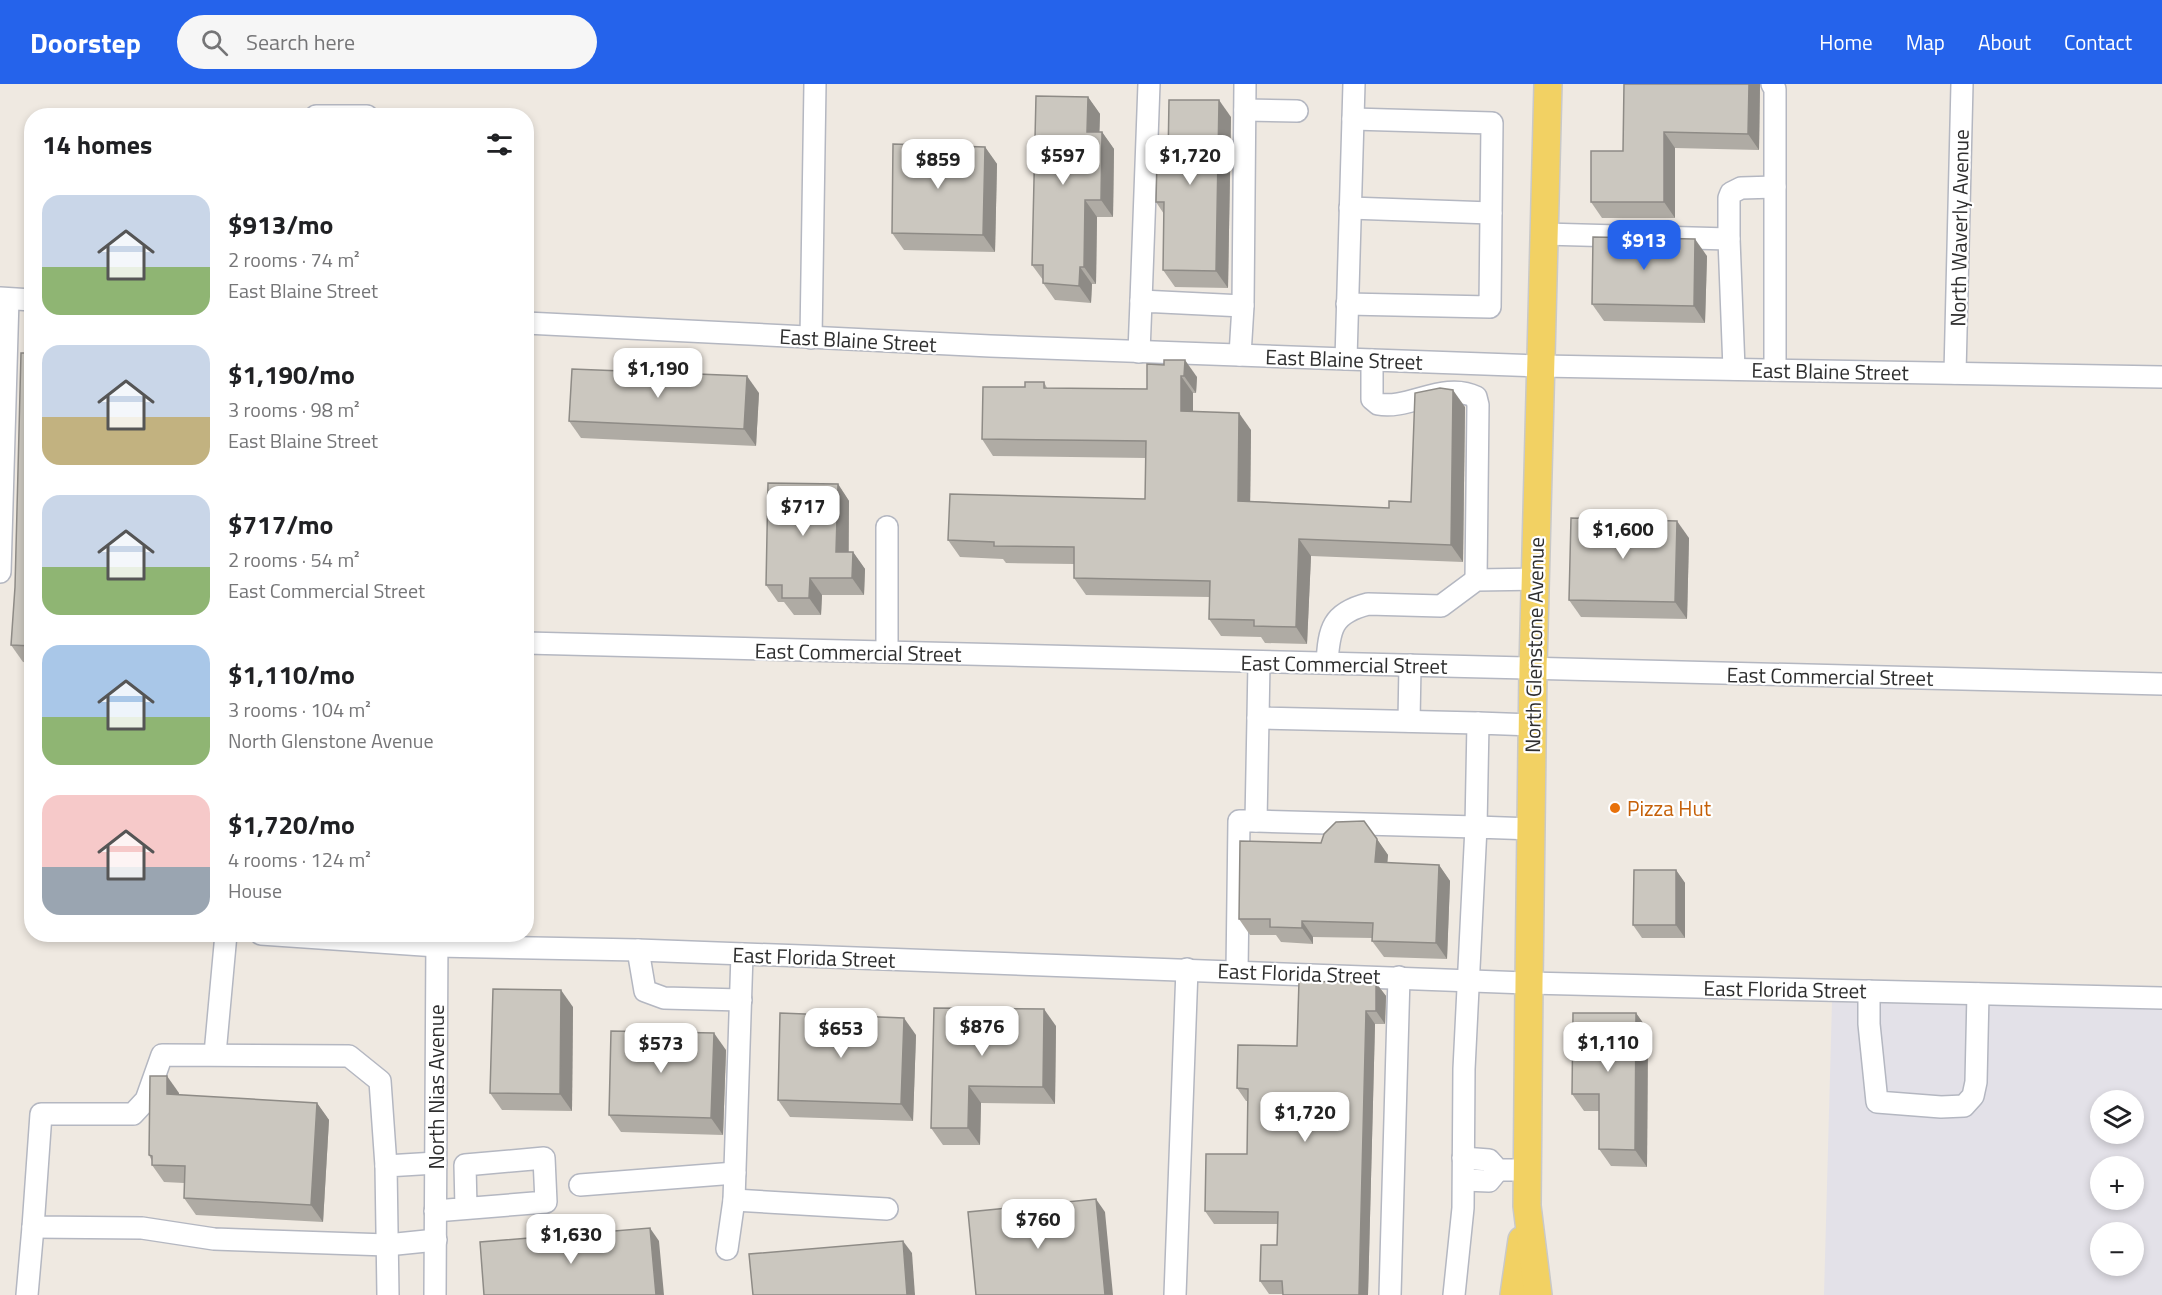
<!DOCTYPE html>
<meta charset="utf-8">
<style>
:root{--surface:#fff;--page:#f6f6f6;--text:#202124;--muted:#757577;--accent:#2563eb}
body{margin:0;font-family:"Titillium Web",sans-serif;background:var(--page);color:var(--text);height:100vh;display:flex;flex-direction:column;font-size:22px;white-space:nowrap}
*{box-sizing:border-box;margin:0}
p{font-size:20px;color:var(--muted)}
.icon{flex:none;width:33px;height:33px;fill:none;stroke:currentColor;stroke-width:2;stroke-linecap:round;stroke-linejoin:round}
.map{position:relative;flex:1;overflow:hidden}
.details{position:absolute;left:24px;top:24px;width:510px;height:834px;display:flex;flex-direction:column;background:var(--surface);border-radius:24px;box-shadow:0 3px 9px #0003}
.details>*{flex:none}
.tools{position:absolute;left:2090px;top:1006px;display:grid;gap:12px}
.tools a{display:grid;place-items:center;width:54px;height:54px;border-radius:50%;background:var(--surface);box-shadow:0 3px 9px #0003;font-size:30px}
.price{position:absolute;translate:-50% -51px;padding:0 14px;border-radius:12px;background:#fff;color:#222;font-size:20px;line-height:39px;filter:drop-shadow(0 2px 3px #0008)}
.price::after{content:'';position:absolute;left:50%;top:36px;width:18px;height:14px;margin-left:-9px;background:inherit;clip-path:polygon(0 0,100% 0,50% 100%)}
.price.on{background:var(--accent);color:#fff}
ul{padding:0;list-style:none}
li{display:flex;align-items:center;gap:18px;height:150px;padding:0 18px}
li span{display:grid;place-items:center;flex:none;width:168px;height:120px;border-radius:18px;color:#555}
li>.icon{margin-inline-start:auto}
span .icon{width:72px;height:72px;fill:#fffc;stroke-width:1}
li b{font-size:26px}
h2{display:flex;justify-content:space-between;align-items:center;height:72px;padding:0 18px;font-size:26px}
header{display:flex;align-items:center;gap:36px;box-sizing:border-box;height:84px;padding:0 30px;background:var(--accent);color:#fff}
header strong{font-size:28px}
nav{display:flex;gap:33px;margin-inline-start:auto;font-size:21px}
.search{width:420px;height:54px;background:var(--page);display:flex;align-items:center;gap:15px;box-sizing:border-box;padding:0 21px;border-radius:33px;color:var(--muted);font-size:22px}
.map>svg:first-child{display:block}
.industrial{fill:#e3e1e8;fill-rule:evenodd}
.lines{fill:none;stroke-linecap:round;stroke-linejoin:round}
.minor-casing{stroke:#b4b7c1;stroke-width:24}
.major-casing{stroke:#c9c9c9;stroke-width:30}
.minor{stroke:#fff;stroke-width:21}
.major{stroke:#f2d163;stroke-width:27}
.wall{fill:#afaba4}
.shaded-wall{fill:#8e8b86}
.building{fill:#cbc7bf;stroke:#8e8b86;stroke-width:1.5}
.food-dot{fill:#e8710a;stroke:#fff;stroke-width:2}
.labels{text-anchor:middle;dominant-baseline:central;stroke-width:4.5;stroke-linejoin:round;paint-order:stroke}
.street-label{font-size:21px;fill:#2e2e2e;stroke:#fff}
.food-label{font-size:21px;fill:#c56008;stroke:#fff;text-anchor:start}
</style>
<header>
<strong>Doorstep</strong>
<div class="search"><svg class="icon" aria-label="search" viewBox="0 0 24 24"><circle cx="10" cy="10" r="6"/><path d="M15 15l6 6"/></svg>Search here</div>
<nav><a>Home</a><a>Map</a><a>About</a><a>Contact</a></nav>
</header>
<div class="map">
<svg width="2162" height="1211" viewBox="0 0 2162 1211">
<rect width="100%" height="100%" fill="#efe9e1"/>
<path class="industrial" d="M1832,918L2162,925V1211H1824ZM2100,1017H2133V1050H2100ZM2100,1083H2133V1116H2100ZM2100,1149H2133V1182H2100Z"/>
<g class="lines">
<g class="minor-casing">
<g id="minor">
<polyline points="1772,0 1775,5 1775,286"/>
<polyline points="1245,26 1297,27"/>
<polyline points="316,32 367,32"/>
<polyline points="1350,124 1491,129"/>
<polyline points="1544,150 1729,155 1734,285"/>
<polyline points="1729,155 1729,114 1731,109 1741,104 1775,103"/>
<polyline points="0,214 32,216"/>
<polyline points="1141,217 1149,0"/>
<polyline points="1347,220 1490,223 1492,39 1353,35"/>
<polyline points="1243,222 1245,0"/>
<polyline points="526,239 990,262 1541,282 2162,293"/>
<polyline points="811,254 815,0"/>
<polyline points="1139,268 1141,217 1243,222 1240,271"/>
<polyline points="1346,275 1354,0"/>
<path d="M1372,276V315L1378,320C1409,326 1444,297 1476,313L1478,321L1476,496"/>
<polyline points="1955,289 1962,0"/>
<polyline points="0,488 8,215"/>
<polyline points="526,559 2162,600"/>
<polyline points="887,568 887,443"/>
<polyline points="1259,578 1258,634 1478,639"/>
<path d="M1327,579C1329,545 1332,529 1368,520L1441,522L1476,496L1535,495"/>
<polyline points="1409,637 1410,581"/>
<polyline points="1256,737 1476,743 1478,639 1532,641"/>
<polyline points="261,850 437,862 638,866 1529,899 2162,914"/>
<polyline points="638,866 645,907 664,914 741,916"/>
<polyline points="1237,887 1239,737 1256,737 1258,634"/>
<polyline points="1869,907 1869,940 1877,1018 1941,1023 1964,1022 1973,1012 1976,998 1978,910"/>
<polyline points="215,970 226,850"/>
<polyline points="1463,1074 1489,1076 1498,1086 1528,1086"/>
<polyline points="386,1082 380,997 349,972 162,971 146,1016 133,1030 41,1030 33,1143 142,1144 214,1155 387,1161 436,1156"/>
<polyline points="1464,1096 1489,1097 1498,1086"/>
<polyline points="580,1101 735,1089"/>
<polyline points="734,1116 887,1125"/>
<polyline points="435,1127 546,1118 544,1074 465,1081 466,1124"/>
<polyline points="727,1165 734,1116 742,870"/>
<polyline points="27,1211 33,1143"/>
<polyline points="388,1211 386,1082 436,1079"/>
<polyline points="435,1211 437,850"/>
<polyline points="1175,1211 1187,885"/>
<polyline points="1390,1211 1399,893"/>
<polyline points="1454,1211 1463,1124 1464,985 1476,743 1531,745"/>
</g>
</g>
<g class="major-casing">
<g id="major">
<polyline points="1514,1211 1522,1156"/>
<polyline points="1538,1211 1527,1122 1529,899 1533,584 1548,0"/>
</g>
</g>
<use href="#minor" class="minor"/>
<use href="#major" class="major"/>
</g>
<g class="wall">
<polygon points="1760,0 1759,66 1675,64 1675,134 1602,134 1591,118 1623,67"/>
<polygon points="1088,13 1100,30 1099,48 1102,48 1114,65 1113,133 1097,133 1096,200 1092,200 1091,219 1055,216 1043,199 1043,196 1032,181"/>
<polygon points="1231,33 1228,204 1175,203 1163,186 1164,130 1156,118 1168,75"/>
<polygon points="985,63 997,80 995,168 904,166 892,149"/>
<polygon points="1707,172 1705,239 1604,237 1592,220"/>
<polygon points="32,269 32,579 23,578 11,561"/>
<polygon points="1147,280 1197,293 1196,309 1193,309 1193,328 1251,346 1250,417 1389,424 1411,418 1465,323 1463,478 1311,472 1307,560 1265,559 1261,553 1221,552 1209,535 1209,513 1086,511 1074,494 1074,480 1006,479 1003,475 960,473 948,456 1145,415 1146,374 993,372 982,355 1025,303 1044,298 1047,304 1147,305"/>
<polygon points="759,309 756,362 581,354 569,337"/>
<polygon points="838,400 849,417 849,468 853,468 865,485 864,511 822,511 821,531 794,531 784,518 778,518 766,501"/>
<polygon points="1689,454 1687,535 1581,533 1569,516"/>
<polygon points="1364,737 1388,771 1387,779 1439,781 1450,797 1447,875 1384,873 1372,857 1372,854 1313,853 1313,860 1281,858 1276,851 1250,851 1239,835 1321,759"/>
<polygon points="1676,786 1685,799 1685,854 1642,854 1633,841"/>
<polygon points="1376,899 1386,912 1385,940 1375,940 1368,1211 1283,1211 1283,1210 1269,1210 1260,1197 1277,1161 1278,1140 1214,1140 1205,1127 1247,1070 1247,1017 1246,1017 1237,1004 1297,962"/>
<polygon points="573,923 572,1027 502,1026 490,1009"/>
<polygon points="934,924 1056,942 1055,1020 981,1019 980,1061 943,1061 931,1044"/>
<polygon points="1636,929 1648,946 1647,1083 1611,1082 1599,1065 1599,1027 1584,1027 1572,1010"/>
<polygon points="916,951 913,1037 790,1033 778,1016"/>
<polygon points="726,966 723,1051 621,1048 609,1031"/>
<polygon points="179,1009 179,1011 317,1019 329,1036 323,1138 196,1131 184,1114 184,1099 164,1098 152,1081 152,1077 149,1071"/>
</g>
<g class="shaded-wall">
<polygon points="1749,0 1760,0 1759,66 1748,50"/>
<polygon points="1088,13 1100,30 1099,65 1087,48"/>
<polygon points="1219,16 1231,33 1228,204 1216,187"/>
<polygon points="1102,48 1114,65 1113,133 1101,116"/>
<polygon points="1664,48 1675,64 1675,134 1664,118"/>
<polygon points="985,63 997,80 995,168 983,151"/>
<polygon points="1085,116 1097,133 1096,200 1084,183"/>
<polygon points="1695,155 1707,172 1705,239 1694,222"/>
<polygon points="1080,183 1092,200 1091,219 1079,202"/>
<polygon points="1185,276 1197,293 1196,309 1184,292"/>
<polygon points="747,292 759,309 756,362 744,345"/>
<polygon points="1181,292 1193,309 1193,345 1181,327"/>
<polygon points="1453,306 1465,323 1463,478 1451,461"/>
<polygon points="1239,329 1251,346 1250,434 1238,417"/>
<polygon points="838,400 849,417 848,485 836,468"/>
<polygon points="1677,437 1689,454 1687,535 1675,518"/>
<polygon points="1299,455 1311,472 1307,560 1296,543"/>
<polygon points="853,468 865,485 864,511 852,494"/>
<polygon points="810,494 822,511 821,531 809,514"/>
<polygon points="1377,755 1388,771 1386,794 1375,778"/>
<polygon points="1439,781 1450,797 1447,875 1436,859"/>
<polygon points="1676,786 1685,799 1685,854 1676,841"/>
<polygon points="1302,837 1313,853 1313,860 1302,844"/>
<polygon points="1376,899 1386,912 1385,940 1376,927"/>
<polygon points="561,906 573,923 572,1027 560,1010"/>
<polygon points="1044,925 1056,942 1055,1020 1043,1003"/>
<polygon points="1366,927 1375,940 1368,1211 1359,1211"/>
<polygon points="1636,929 1648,946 1647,1083 1635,1066"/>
<polygon points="904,934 916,951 913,1037 901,1020"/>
<polygon points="714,949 726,966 723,1051 711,1034"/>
<polygon points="167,992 179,1009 179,1027 167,1010"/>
<polygon points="969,1002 981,1019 980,1061 968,1044"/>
<polygon points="317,1019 329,1036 323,1138 311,1121"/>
<polygon points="1096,1115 1105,1128 1113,1211 1105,1211"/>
<polygon points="650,1144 659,1157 664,1211 656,1211"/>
<polygon points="903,1157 912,1169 915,1211 907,1211"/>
</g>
<g class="building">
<polygon points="1624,0 1749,0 1748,50 1664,48 1664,118 1591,118 1591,67 1623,67"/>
<polygon points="1036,12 1088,13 1087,48 1102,48 1101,116 1085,116 1084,183 1080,183 1079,202 1043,199 1043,181 1032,181"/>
<polygon points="1169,16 1219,16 1216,187 1163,186 1164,118 1156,118 1157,74 1168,75"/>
<polygon points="893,60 985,63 983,151 892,149"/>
<polygon points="1593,153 1695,155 1694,222 1592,220"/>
<polygon points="21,269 32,269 32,562 11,561 15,503"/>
<polygon points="1164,276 1185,276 1184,292 1181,292 1181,327 1239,329 1238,417 1389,424 1389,417 1411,418 1415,309 1440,304 1453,306 1451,461 1299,455 1296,543 1254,542 1254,536 1209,535 1210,497 1074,494 1074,463 994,462 994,458 948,456 950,410 1145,415 1146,357 982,355 983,303 1025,303 1025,298 1044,298 1044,304 1147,305 1147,280 1164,281"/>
<polygon points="572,285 747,292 744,345 569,337"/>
<polygon points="768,399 838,400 836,468 853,468 852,494 810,494 809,514 782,514 782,501 766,501"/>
<polygon points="1571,434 1677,437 1675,518 1569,516"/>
<polygon points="1364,737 1377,755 1375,778 1439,781 1436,859 1372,857 1373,839 1302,837 1302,844 1270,843 1270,835 1239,835 1240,757 1321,759 1324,750 1336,738"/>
<polygon points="1634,786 1676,786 1676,841 1633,841"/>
<polygon points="1299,897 1376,899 1376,927 1366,927 1359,1211 1283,1211 1282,1197 1260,1197 1261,1161 1277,1161 1278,1128 1205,1127 1206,1070 1247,1070 1248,1005 1237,1004 1238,961 1297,962"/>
<polygon points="493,905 561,906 560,1010 490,1009"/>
<polygon points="934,924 1044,925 1043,1003 969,1002 968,1044 931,1044"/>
<polygon points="780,929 904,934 901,1020 778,1016"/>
<polygon points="1573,929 1636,929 1635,1066 1599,1065 1599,1010 1572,1010"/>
<polygon points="611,947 714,949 711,1034 609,1031"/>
<polygon points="150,992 167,992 167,1010 317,1019 311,1121 184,1114 185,1082 152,1081 152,1072 149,1071"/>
<polygon points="1096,1115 1105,1211 976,1211 968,1128"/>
<polygon points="650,1144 656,1211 484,1211 480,1158"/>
<polygon points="903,1157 907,1211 753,1211 749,1170"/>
</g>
<circle class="food-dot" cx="1615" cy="724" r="6"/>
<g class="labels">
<g class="street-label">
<text transform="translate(1959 144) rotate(-89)">North Waverly Avenue</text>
<text transform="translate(858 256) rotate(3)">East Blaine Street</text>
<text transform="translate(1344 275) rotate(2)">East Blaine Street</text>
<text transform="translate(1830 287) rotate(1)">East Blaine Street</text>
<text transform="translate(1534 561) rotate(-89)">North Glenstone Avenue</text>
<text transform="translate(858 568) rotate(1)">East Commercial Street</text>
<text transform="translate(1344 580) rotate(1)">East Commercial Street</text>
<text transform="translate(1830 592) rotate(1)">East Commercial Street</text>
<text transform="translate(814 873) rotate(2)">East Florida Street</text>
<text transform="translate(1299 889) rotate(2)">East Florida Street</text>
<text transform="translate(1785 905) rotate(1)">East Florida Street</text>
<text transform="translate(436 1003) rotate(-90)">North Nias Avenue</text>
</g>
<g class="food-label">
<text x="1627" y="724">Pizza Hut</text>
</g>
</g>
</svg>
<div class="tools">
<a><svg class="icon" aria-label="layers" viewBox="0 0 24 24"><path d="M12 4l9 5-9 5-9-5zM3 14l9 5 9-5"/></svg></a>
<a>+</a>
<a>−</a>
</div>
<b class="price" style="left:1063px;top:102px">$597</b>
<b class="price" style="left:1190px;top:102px">$1,720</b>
<b class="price" style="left:938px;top:106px">$859</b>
<b class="price on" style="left:1644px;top:187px">$913</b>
<b class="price" style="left:658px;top:315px">$1,190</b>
<b class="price" style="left:803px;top:453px">$717</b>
<b class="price" style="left:1623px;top:476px">$1,600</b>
<b class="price" style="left:982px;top:973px">$876</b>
<b class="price" style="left:841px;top:975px">$653</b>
<b class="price" style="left:1608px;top:989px">$1,110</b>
<b class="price" style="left:661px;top:990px">$573</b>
<b class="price" style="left:1305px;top:1059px">$1,720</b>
<b class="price" style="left:1038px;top:1166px">$760</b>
<b class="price" style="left:571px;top:1181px">$1,630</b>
<section class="details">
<h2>14 homes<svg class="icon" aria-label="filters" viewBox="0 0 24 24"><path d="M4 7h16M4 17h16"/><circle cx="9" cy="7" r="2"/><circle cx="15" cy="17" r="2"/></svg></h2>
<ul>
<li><span style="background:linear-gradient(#c9d6e8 60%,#8fb573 0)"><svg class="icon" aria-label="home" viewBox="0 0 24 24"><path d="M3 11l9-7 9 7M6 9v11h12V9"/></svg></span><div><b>$913/mo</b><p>2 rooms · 74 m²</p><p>East Blaine Street</p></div></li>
<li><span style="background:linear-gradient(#c9d6e8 60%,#c2b280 0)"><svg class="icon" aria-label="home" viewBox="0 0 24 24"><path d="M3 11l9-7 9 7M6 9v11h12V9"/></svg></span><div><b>$1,190/mo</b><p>3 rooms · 98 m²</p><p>East Blaine Street</p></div></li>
<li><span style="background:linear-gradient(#c9d6e8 60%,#8fb573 0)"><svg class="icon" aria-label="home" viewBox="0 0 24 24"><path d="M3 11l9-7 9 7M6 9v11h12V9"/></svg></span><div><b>$717/mo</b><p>2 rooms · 54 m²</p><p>East Commercial Street</p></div></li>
<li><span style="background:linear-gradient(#a9c7e8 60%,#8fb573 0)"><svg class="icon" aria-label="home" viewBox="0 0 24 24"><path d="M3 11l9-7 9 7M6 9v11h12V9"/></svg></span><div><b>$1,110/mo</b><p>3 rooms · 104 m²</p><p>North Glenstone Avenue</p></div></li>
<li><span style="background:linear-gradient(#f6c9c9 60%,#9aa5b1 0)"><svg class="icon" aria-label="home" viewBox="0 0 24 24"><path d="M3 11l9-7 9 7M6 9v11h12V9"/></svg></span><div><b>$1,720/mo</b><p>4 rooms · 124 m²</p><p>House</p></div></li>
</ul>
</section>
</div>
